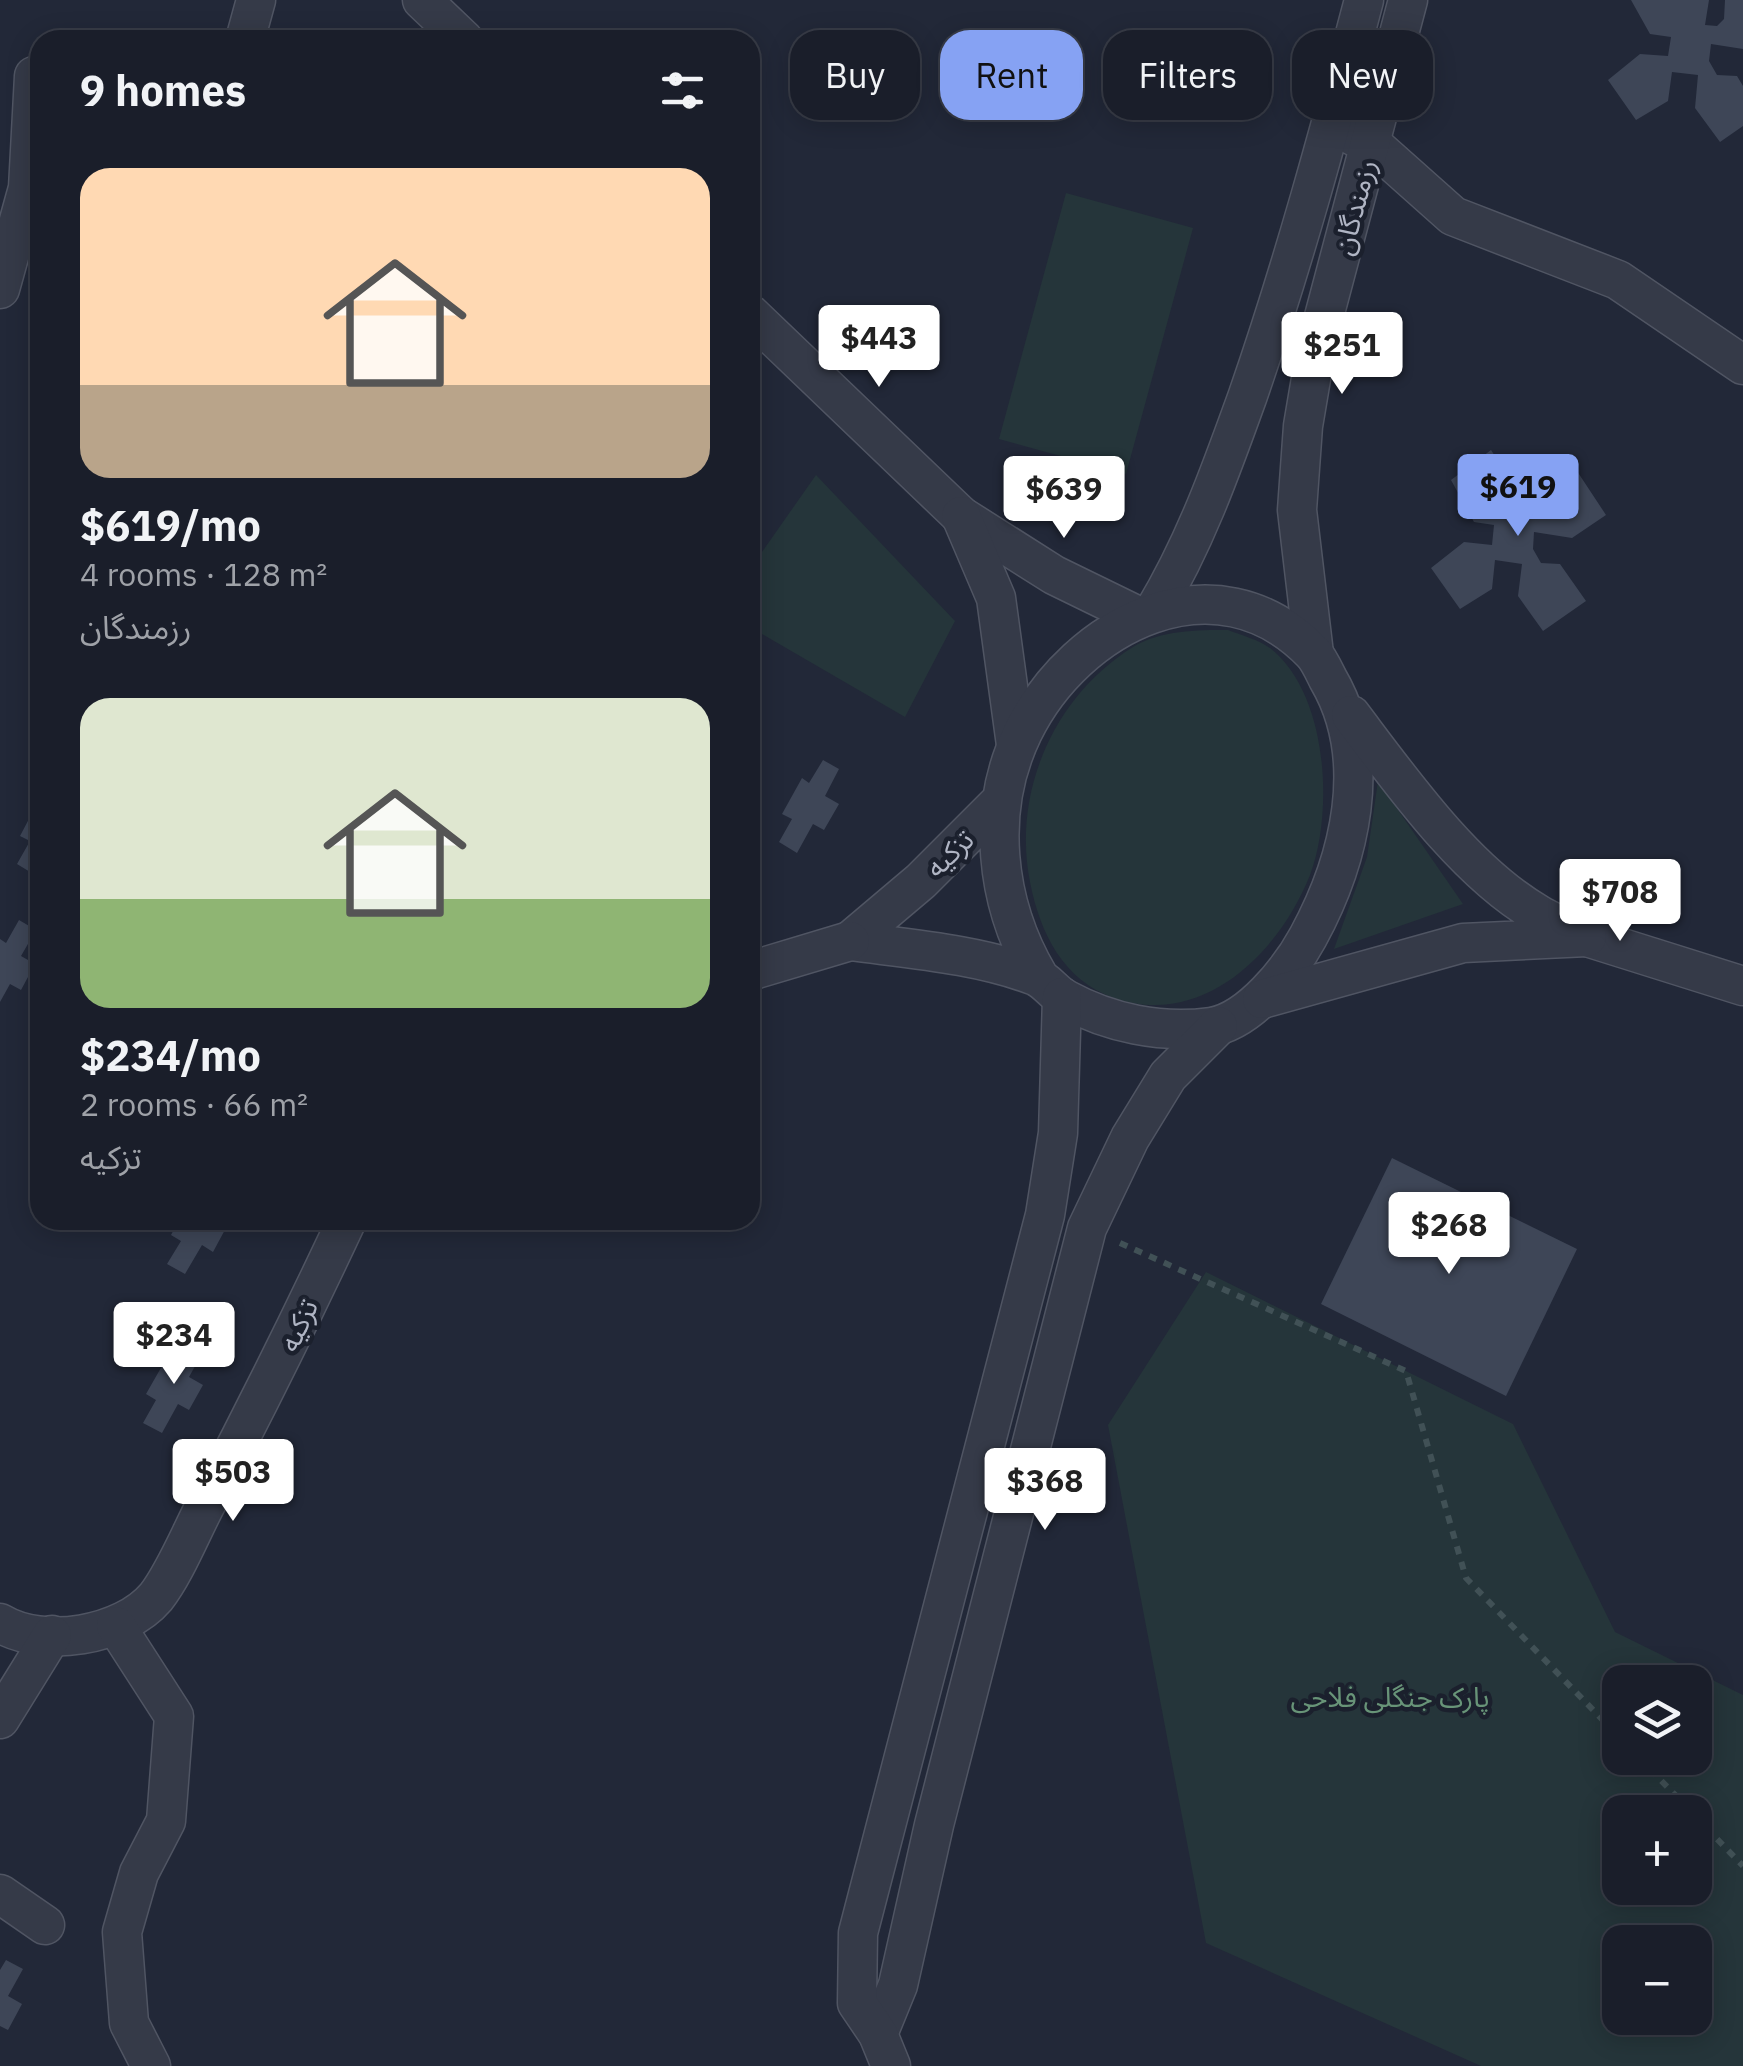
<!DOCTYPE html>
<meta charset="utf-8">
<style>
:root{--surface:#1a1e2a;--page:#272b36;--text:#f1f3f6;--muted:#9fa2a8;--line:#383c47;--accent:#86a2f3}
body{margin:0;font-family:"IBM Plex Sans","Noto Sans Arabic",sans-serif;background:var(--page);color:var(--text);height:100vh;display:flex;flex-direction:column;font-size:38px;white-space:nowrap}
*{box-sizing:border-box;margin:0}
p{font-size:32px;color:var(--muted)}
.icon{flex:none;width:55px;height:55px;fill:none;stroke:currentColor;stroke-width:2;stroke-linecap:round;stroke-linejoin:round}
.map{position:relative;flex:1;overflow:hidden}
.details{position:absolute;left:30px;top:30px;width:730px;height:1200px;display:flex;flex-direction:column;background:var(--surface);border-radius:30px;box-shadow:0 5px 25px #0003,0 0 0 2px var(--line)}
.details>*{flex:none}
.guide{position:absolute;left:790px;top:30px;width:802px;height:90px;display:flex;gap:20px}
.fabs{position:absolute;left:1602px;top:1665px;display:grid;gap:20px}
.fabs a{display:grid;place-items:center;width:110px;height:110px;border-radius:20px;background:var(--surface);box-shadow:0 5px 25px #0003,0 0 0 2px var(--line);font-size:50px}
.price{position:absolute;translate:-50% -85px;padding:0 22px;border-radius:10px;background:#fff;color:#222;font-size:32px;line-height:65px;filter:drop-shadow(0 2px 5px #0008)}
.price::after{content:'';position:absolute;left:50%;top:60px;width:30px;height:22px;margin-left:-15px;background:inherit;clip-path:polygon(0 0,100% 0,50% 100%)}
.price.active{background:var(--accent);color:#111}
ul{padding:0;list-style:none}
li{display:grid;align-content:center;gap:20px;height:530px;padding:0 50px}
li span{display:grid;place-items:center;height:310px;border-radius:30px;color:#555}
li>.icon{margin-inline-start:auto}
span .icon{width:180px;height:180px;fill:#fffc;stroke-width:1}
li b{font-size:42px}
h2{display:flex;justify-content:space-between;align-items:center;height:120px;padding:0 50px;font-size:42px}
.tag{padding:0 35px;border-radius:30px;background:var(--surface);box-shadow:0 5px 25px #0003,0 0 0 2px var(--line);font-size:35px;line-height:90px}
.tag.active{background:var(--accent);color:#111}
.map>svg:first-child{display:block}
.green{fill:#25353a;fill-rule:evenodd}
.building{fill:#3e4657}
.lines{fill:none;stroke-linecap:round;stroke-linejoin:round}
.minor-casing{stroke:#505563;stroke-width:41}
.path{stroke:#415156;stroke-width:6;stroke-dasharray:8 8;stroke-linecap:butt}
.minor{stroke:#353a48;stroke-width:38}
.labels{text-anchor:middle;dominant-baseline:central;stroke-width:9;stroke-linejoin:round;paint-order:stroke}
.street-label{font-size:28px;fill:#b0b5c4;stroke:#1b202d}
.park-label{font-size:28px;fill:#689478;stroke:#1b202d}
</style>
<div class="map">
<svg width="1743" height="2066" viewBox="0 0 1743 2066">
<rect width="100%" height="100%" fill="#222838"/>
<g class="green">
<polygon points="1066,193 1193,228 1126,474 999,439"/>
<polygon points="816,475 955,621 905,717 750,627 750,569"/>
<path d="M1228,630C1241,635 1259,640 1270,648C1328,693 1334,812 1310,875C1279,953 1203,1029 1114,998C1063,980 1040,933 1030,882C1012,792 1054,696 1133,647C1161,630 1197,630 1228,630Z"/>
<polygon points="1378,781 1463,904 1334,949 1367,857"/>
<path d="M1206,1272L1513,1424L1615,1632L1743,1695V2066H1481L1206,1943L1108,1425ZM1620,1682H1695V1758H1620ZM1695,1812V1888H1620V1812ZM1695,1942V2018H1620V1942Z"/>
</g>
<g class="building">
<polygon points="1631,0 1709,0 1705,25 1717,26 1724,19 1725,0 1743,0 1743,49 1711,44 1709,61 1717,75 1737,76 1743,86 1743,126 1720,142 1695,108 1698,75 1672,72 1668,101 1636,120 1608,80 1640,54 1668,56 1671,37 1650,34"/>
<polygon points="1491,450 1514,485 1533,487 1529,513 1540,514 1547,507 1550,486 1575,468 1606,515 1572,538 1534,532 1533,549 1541,563 1560,564 1586,601 1543,631 1518,596 1522,564 1495,560 1492,589 1460,609 1431,568 1464,542 1492,545 1494,525 1474,522 1451,480"/>
<polygon points="823,760 839,769 825,796 839,804 824,830 813,824 797,853 779,842 792,819 782,814 802,778 809,783"/>
<polygon points="40,798 40,866 35,875 17,864 30,841 20,836"/>
<polygon points="19,920 36,930 21,956 35,964 21,990 10,984 0,1002 0,939 6,943"/>
<polygon points="1392,1158 1577,1249 1506,1396 1321,1304"/>
<polygon points="179,1220 217,1220 227,1226 213,1252 202,1245 185,1274 167,1264 181,1241 171,1235"/>
<polygon points="187,1340 204,1350 189,1377 203,1385 189,1410 178,1404 162,1433 143,1423 156,1400 146,1394 166,1359 174,1363"/>
<polygon points="6,1960 23,1969 8,1996 22,2004 8,2030 0,2026 0,1970"/>
</g>
<g class="lines">
<g class="minor-casing">
<g id="minor">
<polyline points="422,0 464,40"/>
<polyline points="245,40 256,0"/>
<polyline points="1353,136 1371,143 1453,216 1618,280 1743,365"/>
<polyline points="0,289 28,188 34,76"/>
<polyline points="750,314 961,516 1054,575 1138,616"/>
<polyline points="961,516 996,598 1016,745"/>
<path d="M1154,611C1195,543 1221,470 1248,395C1293,265 1329,133 1364,0"/>
<polyline points="1314,654 1297,510 1303,426 1317,343 1408,0"/>
<path d="M1000,802L921,881L850,941C910,949 978,954 1035,976C1047,981 1054,993 1065,999C1109,1023 1161,1034 1211,1027C1250,1021 1290,970 1308,937C1350,860 1375,759 1328,679C1324,671 1319,660 1313,653C1216,552 1076,624 1023,732C985,810 995,903 1039,977"/>
<polyline points="1587,937 1743,986"/>
<polyline points="750,971 850,941"/>
<path d="M1262,999L1463,943L1587,937C1571,930 1553,923 1538,914C1465,872 1401,781 1351,715"/>
<path d="M0,1623C43,1649 123,1636 156,1597C175,1573 192,1530 207,1502C256,1409 302,1316 347,1220"/>
<polyline points="116,1626 174,1716 166,1821 139,1873 122,1932 129,2023 151,2066"/>
<polyline points="0,1719 52,1635"/>
<polyline points="0,1894 45,1925"/>
<polyline points="878,2034 898,1985 934,1825 1087,1228 1130,1138 1168,1076 1218,1026"/>
<polyline points="891,2066 878,2034 857,2003 858,1933 1045,1215 1058,1133 1062,997"/>
</g>
</g>
<g class="path">
<polyline points="1120,1243 1406,1371 1466,1578 1620,1738"/>
<polyline points="1639,1758 1692,1812"/>
<polyline points="1695,1816 1743,1866"/>
</g>
<use href="#minor" class="minor"/>
</g>
<g class="labels">
<g class="street-label">
<text transform="translate(1354 207) rotate(-75)">رزمندگان</text>
<text transform="translate(949 853) rotate(-44)">تزکیه</text>
<text transform="translate(298 1325) rotate(-65)">تزکیه</text>
</g>
<g class="park-label">
<text x="1390" y="1696">پارک جنگلی فلاحی</text>
</g>
</g>
</svg>
<div class="fabs">
<a><svg class="icon" aria-label="layers" viewBox="0 0 24 24"><path d="M12 4l9 5-9 5-9-5zM3 14l9 5 9-5"/></svg></a>
<a>+</a>
<a>−</a>
</div>
<b class="price" style="left:879px;top:390px">$443</b>
<b class="price" style="left:1342px;top:397px">$251</b>
<b class="price active" style="left:1518px;top:539px">$619</b>
<b class="price" style="left:1064px;top:541px">$639</b>
<b class="price" style="left:1620px;top:944px">$708</b>
<b class="price" style="left:1449px;top:1277px">$268</b>
<b class="price" style="left:174px;top:1387px">$234</b>
<b class="price" style="left:233px;top:1524px">$503</b>
<b class="price" style="left:1045px;top:1533px">$368</b>
<div class="guide">
<a class="tag">Buy</a>
<a class="tag active">Rent</a>
<a class="tag">Filters</a>
<a class="tag">New</a>
</div>
<section class="details">
<h2>9 homes<svg class="icon" aria-label="filters" viewBox="0 0 24 24"><path d="M4 7h16M4 17h16"/><circle cx="9" cy="7" r="2"/><circle cx="15" cy="17" r="2"/></svg></h2>
<ul>
<li><span style="background:linear-gradient(#ffd9b3 70%,#b9a48a 0)"><svg class="icon" aria-label="home" viewBox="0 0 24 24"><path d="M3 11l9-7 9 7M6 9v11h12V9"/></svg></span><div><b>$619/mo</b><p>4 rooms · 128 m²</p><p>رزمندگان</p></div></li>
<li><span style="background:linear-gradient(#dfe7d0 65%,#8fb573 0)"><svg class="icon" aria-label="home" viewBox="0 0 24 24"><path d="M3 11l9-7 9 7M6 9v11h12V9"/></svg></span><div><b>$234/mo</b><p>2 rooms · 66 m²</p><p>تزکیه</p></div></li>
</ul>
</section>
</div>
